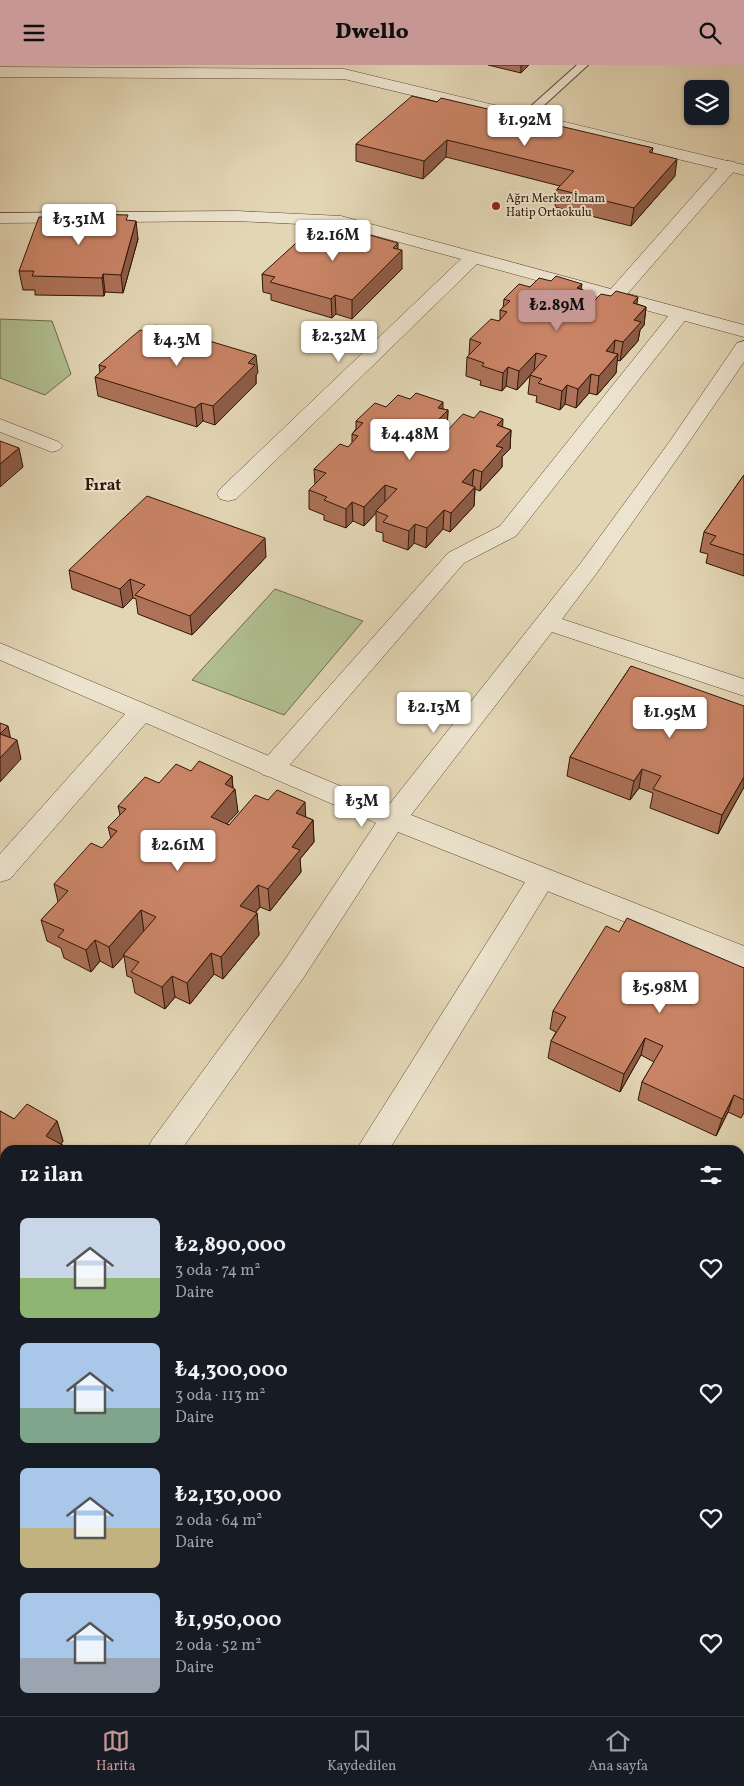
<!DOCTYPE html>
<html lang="tr">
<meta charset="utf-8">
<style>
:root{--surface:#171b24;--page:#242831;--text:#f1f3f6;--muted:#9ea1a6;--line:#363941;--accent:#c59692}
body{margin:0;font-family:Vollkorn,serif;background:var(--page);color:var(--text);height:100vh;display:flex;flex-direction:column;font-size:19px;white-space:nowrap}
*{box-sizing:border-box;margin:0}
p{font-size:16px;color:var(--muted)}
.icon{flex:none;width:28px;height:28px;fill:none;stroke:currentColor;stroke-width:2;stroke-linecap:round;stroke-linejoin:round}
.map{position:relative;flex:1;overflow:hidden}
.details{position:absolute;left:0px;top:1080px;width:745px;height:571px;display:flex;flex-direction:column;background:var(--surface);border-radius:15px 15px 0 0;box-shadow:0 1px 4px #0004}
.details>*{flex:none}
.buttons{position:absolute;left:684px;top:15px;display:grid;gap:10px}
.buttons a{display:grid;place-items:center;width:45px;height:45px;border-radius:8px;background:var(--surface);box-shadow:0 1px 4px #0004;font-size:25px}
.price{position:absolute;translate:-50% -42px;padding:0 11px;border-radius:5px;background:#fff;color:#222;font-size:16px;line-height:32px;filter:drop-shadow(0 1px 2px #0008)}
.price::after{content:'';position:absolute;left:50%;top:30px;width:15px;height:11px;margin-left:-8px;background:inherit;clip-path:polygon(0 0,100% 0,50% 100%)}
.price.current{background:var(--accent);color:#111}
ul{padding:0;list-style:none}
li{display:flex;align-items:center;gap:15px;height:125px;padding:0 20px}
li span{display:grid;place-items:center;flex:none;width:140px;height:100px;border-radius:8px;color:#555}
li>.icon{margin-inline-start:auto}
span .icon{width:60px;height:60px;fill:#fffc;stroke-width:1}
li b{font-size:21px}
h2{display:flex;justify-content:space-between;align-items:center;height:60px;padding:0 20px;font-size:21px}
header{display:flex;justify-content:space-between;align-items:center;height:65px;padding:0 20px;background:var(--accent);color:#111;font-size:22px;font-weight:800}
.tabs{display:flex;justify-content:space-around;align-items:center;height:70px;border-top:1px solid var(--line);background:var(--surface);font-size:14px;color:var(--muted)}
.tabs a{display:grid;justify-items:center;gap:2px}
.tabs .current{color:var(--accent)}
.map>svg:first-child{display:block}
.green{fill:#b0be90;stroke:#706a4b}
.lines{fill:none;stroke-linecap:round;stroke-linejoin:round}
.service-casing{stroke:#5c4532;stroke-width:2}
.pedestrian-casing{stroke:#5c4532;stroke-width:1}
.minor-casing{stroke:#5c4532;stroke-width:1}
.service{fill:#ede4cf;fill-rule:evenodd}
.pedestrian{fill:#ede4cf;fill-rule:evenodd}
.minor{fill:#ede4cf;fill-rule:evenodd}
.wall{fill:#ad7258;stroke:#2f1506}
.shaded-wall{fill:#8d5c47;stroke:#2f1506}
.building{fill:#c98466;stroke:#2f1506}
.poi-dot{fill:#8f2418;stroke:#ede4cf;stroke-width:2}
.labels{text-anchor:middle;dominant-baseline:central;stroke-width:4;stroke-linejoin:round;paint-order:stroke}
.far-poi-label{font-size:12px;fill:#2f1506;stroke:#ede4cf;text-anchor:start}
.far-district-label{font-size:16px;font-weight:bold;fill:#2f1506;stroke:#ede4cf}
</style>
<header><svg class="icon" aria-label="menu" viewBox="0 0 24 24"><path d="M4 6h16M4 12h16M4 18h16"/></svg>Dwello<svg class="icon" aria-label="search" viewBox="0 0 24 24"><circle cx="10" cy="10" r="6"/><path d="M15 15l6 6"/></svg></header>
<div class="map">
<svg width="744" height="1651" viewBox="0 0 744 1651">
<rect width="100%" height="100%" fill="#e3d6b5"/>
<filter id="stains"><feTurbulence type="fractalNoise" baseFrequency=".004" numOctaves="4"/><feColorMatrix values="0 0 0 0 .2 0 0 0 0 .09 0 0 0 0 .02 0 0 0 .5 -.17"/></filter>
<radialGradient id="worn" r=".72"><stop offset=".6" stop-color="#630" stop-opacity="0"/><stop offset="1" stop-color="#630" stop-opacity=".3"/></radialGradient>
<g class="green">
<polygon points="0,254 52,256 71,309 45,330 0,313"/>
<polygon points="275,524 363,556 284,650 192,615"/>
<polygon points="501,1646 671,1646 680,1651 499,1651"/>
</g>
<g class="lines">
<g class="service-casing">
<polygon id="service" points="577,0 588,0 529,54 521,54 519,52 521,50"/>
</g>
<g class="pedestrian-casing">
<g id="pedestrian">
<polygon points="729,96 735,97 738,101 735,105 622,235 615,237 608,235 606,231 608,227 723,97"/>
<polygon points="680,243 687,245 690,249 687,253 516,471 464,498 281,710 272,712 263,710 259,703 263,696 448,488 500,461 673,245"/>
<polygon points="542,803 552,806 556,813 389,1085 356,1085 532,806"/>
<polygon points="5,1558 5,1602 0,1604 0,1560"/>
</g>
</g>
<g class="minor-casing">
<g id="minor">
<polygon points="0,2 344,4 744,100 744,110 344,14 0,12"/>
<polygon points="237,146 341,151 744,260 744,272 477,199 236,434 228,436 220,434 217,429 220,424 461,194 340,161 237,156 0,158 0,148"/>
<polygon points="744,276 744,297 684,384 596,509 562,554 744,614 744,631 552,567 411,750 744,881 744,904 398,767 304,912 181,1085 147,1085 152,1075 284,896 376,758 146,658 10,814 0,817 0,789 125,649 0,595 0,578 388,741 580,499 670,376 737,278"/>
<polygon points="0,354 59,377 63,381 59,385 52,387 0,367"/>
<polygon points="740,1184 744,1185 744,1216 740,1215"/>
<polygon points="5,1286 5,1324 0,1326 0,1288"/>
<polygon points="160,1646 205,1646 207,1651 162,1651"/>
</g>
</g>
<use href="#service" class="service"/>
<use href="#pedestrian" class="pedestrian"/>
<use href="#minor" class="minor"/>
</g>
<g class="wall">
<polygon points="488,0 529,0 521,8"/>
<polygon points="437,37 653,83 652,88 675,111 631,161 555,142 557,124 560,121 446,92 423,114 356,96 356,79"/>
<polygon points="128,156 138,174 123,228 105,227 104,231 35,230 35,225 23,225 19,206"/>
<polygon points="398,184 402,204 352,254 336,249 332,253 271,235 271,229 263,227 262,209"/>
<polygon points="530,222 581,224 584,244 586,244 637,239 646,242 644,260 640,265 638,276 620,296 617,295 616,308 597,330 589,328 576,343 565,339 560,345 536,337 537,331 528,329 530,311 517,325 506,321 502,326 480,320 481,316 466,311 467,292 469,290 470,274 500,255 500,245 503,243 504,234"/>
<polygon points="99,300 258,308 256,310 256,319 215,360 203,356 197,362 98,331 95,312 100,308"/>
<polygon points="386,342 443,344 448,345 447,364 444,367 445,368 502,362 511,365 510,384 502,392 502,402 480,426 475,424 474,441 450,467 443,464 426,483 414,478 408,485 383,476 383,468 376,466 376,448 364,461 353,456 346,463 324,455 324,450 309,444 309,425 315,419 314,404 348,382 352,378 352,369 356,364 356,356"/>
<polygon points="744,410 744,511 706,498 708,489 700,487 704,467"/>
<polygon points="266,492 192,570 138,549 136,534 133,533 123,543 72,524 69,505"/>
<polygon points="631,601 744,722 718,769 650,743 653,728 639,723 630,735 567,711 570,692"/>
<polygon points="191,706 232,711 233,723 238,747 226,759 229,760 306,752 313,755 314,777 300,794 301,807 270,846 260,842 255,848 257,848 259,870 223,914 214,909 190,939 175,932 165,944 135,928 132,913 127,911 124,891 113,903 100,896 91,907 64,893 61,883 47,876 41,855 58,837 54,819 102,783 111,774 108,762 120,750 118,741 159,718"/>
<polygon points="619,867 744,903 744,1048 741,1053 728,1047 716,1071 638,1035 642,1017 654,997 641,990 620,1027 548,993 551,976 556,967 550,964 553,946"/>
<polygon points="0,1046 14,1054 57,1056 63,1076 61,1079 64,1081 65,1085 5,1085 5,1196 0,1193"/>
<polygon points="744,1240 744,1484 740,1482 740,1244"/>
</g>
<g class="shaded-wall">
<polygon points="521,0 529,0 521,8"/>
<polygon points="447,75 446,92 423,114 424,96"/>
<polygon points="677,94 675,111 631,161 634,143"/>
<polygon points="136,156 138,174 123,228 121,210"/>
<polygon points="398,178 398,189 402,185 402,204 352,254 352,235 393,183"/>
<polygon points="103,209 105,227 104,231 102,213"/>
<polygon points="582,219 580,232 586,226 584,244 572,240 577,223"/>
<polygon points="335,230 336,249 332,253 331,234"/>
<polygon points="638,232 635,251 633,238"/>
<polygon points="646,242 644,260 640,265 638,276 620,296 623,277 634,255"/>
<polygon points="615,275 613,294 606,286"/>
<polygon points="536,288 534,306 517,325 519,306"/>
<polygon points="618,289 616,308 597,330 599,311"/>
<polygon points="256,290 258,308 256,310 256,319 215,360 213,341 248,298"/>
<polygon points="508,302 506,321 502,326 503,308"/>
<polygon points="591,309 589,328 576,343 578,324"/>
<polygon points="567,320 565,339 560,345 562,326"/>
<polygon points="443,337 443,350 448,345 447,364 430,382 430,363 438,343"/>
<polygon points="201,338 203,356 197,362 195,343"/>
<polygon points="503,354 502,373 497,360"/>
<polygon points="511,365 510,384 502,392 502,402 480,426 482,407 496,381"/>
<polygon points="19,383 23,402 0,422 0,399"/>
<polygon points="474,404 472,423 462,417"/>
<polygon points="385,420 385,439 376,446 376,448 364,461 364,442"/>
<polygon points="475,422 474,441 450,467 451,448"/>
<polygon points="352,437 353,456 346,463 346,444"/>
<polygon points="444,445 443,464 426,483 427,463"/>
<polygon points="415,459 414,478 408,485 409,466"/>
<polygon points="265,473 266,492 192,570 190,551"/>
<polygon points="130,514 133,533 123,543 120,524"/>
<polygon points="8,661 12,680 17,675 21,694 0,717 0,669"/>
<polygon points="642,704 639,723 630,735 634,716"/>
<polygon points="232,711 233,727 235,724 238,747 213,774 211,752 225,719"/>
<polygon points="744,712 744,722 718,769 722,750"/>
<polygon points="305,737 306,759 296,748"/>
<polygon points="313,755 314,777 300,794 301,807 270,846 268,824 292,782"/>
<polygon points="258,820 260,842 242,863 240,841"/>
<polygon points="141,845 144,867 123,890 124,891 113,903 109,882"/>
<polygon points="257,848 259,870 223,914 221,892"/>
<polygon points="95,875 100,896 91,907 86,885"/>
<polygon points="211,888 214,909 190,939 187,918"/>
<polygon points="172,911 175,932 165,944 162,922"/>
<polygon points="645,973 641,990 620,1027 624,1009"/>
<polygon points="734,1030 728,1047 716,1071 722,1054"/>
<polygon points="57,1056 63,1076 56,1085 46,1071"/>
<polygon points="5,1171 5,1192 0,1179 0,1177"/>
</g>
<g class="building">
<polygon points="412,31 437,37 441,33 653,83 649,87 677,94 634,143 557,124 574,106 447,75 424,96 356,79"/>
<polygon points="55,148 128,150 126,155 136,156 121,210 103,209 102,213 32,211 34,206 19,206 39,152 54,152"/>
<polygon points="316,160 330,163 334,160 398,178 393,183 402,185 352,235 335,230 331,234 270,217 275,212 262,209"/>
<polygon points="556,211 582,219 577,223 586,226 572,240 586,244 601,229 611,231 616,226 638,232 633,238 646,242 634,255 641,257 623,277 615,275 606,286 618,289 599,311 591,309 578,324 567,320 562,326 538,318 542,314 530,310 547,291 536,288 519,306 508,302 503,308 482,301 484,298 467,292 481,278 470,274 491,254 499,256 507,247 500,245 510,236 504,234 519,219 530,222 539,213 551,216"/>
<polygon points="156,260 256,290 248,298 255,300 213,341 201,338 195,343 95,312 106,302 99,300 140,265 148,267"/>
<polygon points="416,328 443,337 438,343 448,345 430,363 445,368 463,349 474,353 480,346 503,354 497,360 511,365 496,381 503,383 482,407 474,404 462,417 475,422 451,448 444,445 427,463 415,459 409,466 383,457 388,451 376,446 397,424 385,420 364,442 352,437 346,444 324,435 327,432 309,425 326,408 314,404 340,379 348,382 358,371 352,369 363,358 356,356 375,338 386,342 398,330 410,334"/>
<polygon points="0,376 19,383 0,399"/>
<polygon points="744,410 744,490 710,479 716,471 704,467"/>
<polygon points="147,431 265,473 190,551 135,530 145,520 130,514 120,524 69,505"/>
<polygon points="631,601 744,641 744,712 722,750 653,724 661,711 642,704 634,716 570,692"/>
<polygon points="0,658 8,661 0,669"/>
<polygon points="0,669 17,675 0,693"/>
<polygon points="199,696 232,711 225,719 235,724 211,752 229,760 255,730 268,735 277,725 305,737 296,748 313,755 292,782 300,785 268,824 258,820 240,841 257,848 221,892 211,888 187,918 172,911 162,922 131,907 139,897 123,890 156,852 141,845 109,882 95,875 86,885 58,872 64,865 41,855 68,826 54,819 91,778 102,783 117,766 108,762 126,744 118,741 145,712 159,718 176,699 191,706"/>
<polygon points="627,853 744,903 744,1035 734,1030 722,1054 642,1017 663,981 645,973 624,1009 551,976 566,952 553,946 606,861 619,867"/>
<polygon points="27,1039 57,1056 46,1071 64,1081 61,1085 5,1085 5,1171 0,1177 0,1046 14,1054"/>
<polygon points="742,1239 744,1240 744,1464 740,1462 740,1244"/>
</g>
<circle class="poi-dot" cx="496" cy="141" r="5"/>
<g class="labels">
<g class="far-poi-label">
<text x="506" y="134">Ağrı Merkez İmam<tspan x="506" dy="14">Hatip Ortaokulu</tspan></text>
</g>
<g class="far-district-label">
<text x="103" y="421">Fırat</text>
</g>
</g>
<rect width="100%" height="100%" filter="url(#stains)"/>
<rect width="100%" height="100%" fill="url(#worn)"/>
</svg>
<div class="buttons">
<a><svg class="icon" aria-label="layers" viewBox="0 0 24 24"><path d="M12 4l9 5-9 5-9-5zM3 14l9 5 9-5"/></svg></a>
</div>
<b class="price" style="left:525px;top:82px">₺1.92M</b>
<b class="price" style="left:79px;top:181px">₺3.31M</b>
<b class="price" style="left:333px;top:197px">₺2.16M</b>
<b class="price current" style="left:557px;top:267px">₺2.89M</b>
<b class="price" style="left:339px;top:298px">₺2.32M</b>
<b class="price" style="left:177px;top:302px">₺4.3M</b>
<b class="price" style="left:410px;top:396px">₺4.48M</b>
<b class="price" style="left:434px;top:669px">₺2.13M</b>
<b class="price" style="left:670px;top:674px">₺1.95M</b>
<b class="price" style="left:362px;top:763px">₺3M</b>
<b class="price" style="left:178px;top:807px">₺2.61M</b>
<b class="price" style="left:660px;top:949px">₺5.98M</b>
<section class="details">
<h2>12 ilan<svg class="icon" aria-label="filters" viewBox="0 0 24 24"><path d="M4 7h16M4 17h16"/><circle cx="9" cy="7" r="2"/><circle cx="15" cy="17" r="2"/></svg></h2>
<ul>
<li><span style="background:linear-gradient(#c9d6e8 60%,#8fb573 0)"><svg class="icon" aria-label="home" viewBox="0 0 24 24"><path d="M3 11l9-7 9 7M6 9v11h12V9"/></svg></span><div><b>₺2,890,000</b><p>3 oda · 74 m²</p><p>Daire</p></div><svg class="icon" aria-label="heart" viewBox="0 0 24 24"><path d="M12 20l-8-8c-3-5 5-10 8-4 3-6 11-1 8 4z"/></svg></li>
<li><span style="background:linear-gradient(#a9c7e8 65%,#7fa58c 0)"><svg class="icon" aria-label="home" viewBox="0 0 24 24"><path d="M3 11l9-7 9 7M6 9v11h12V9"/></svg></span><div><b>₺4,300,000</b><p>3 oda · 113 m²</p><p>Daire</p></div><svg class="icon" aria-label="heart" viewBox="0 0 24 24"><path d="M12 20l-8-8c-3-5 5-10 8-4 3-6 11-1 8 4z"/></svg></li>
<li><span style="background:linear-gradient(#a9c7e8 60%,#c2b280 0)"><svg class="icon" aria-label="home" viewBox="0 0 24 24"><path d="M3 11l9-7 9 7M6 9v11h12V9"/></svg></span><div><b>₺2,130,000</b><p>2 oda · 64 m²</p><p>Daire</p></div><svg class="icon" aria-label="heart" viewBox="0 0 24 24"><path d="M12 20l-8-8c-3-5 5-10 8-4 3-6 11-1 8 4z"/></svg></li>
<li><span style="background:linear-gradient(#a9c7e8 65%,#9aa5b1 0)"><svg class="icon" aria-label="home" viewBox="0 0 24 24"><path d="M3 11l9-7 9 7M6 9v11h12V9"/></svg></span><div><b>₺1,950,000</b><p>2 oda · 52 m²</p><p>Daire</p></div><svg class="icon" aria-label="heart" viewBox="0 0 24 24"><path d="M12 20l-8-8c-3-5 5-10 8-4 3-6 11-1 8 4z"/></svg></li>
</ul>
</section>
</div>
<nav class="tabs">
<a class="current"><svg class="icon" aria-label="map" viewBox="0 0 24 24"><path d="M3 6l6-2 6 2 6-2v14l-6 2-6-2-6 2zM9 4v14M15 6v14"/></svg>Harita</a>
<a><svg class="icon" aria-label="saved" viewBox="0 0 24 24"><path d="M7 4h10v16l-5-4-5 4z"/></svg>Kaydedilen</a>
<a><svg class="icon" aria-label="home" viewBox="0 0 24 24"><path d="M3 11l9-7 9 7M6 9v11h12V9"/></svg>Ana sayfa</a>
</nav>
